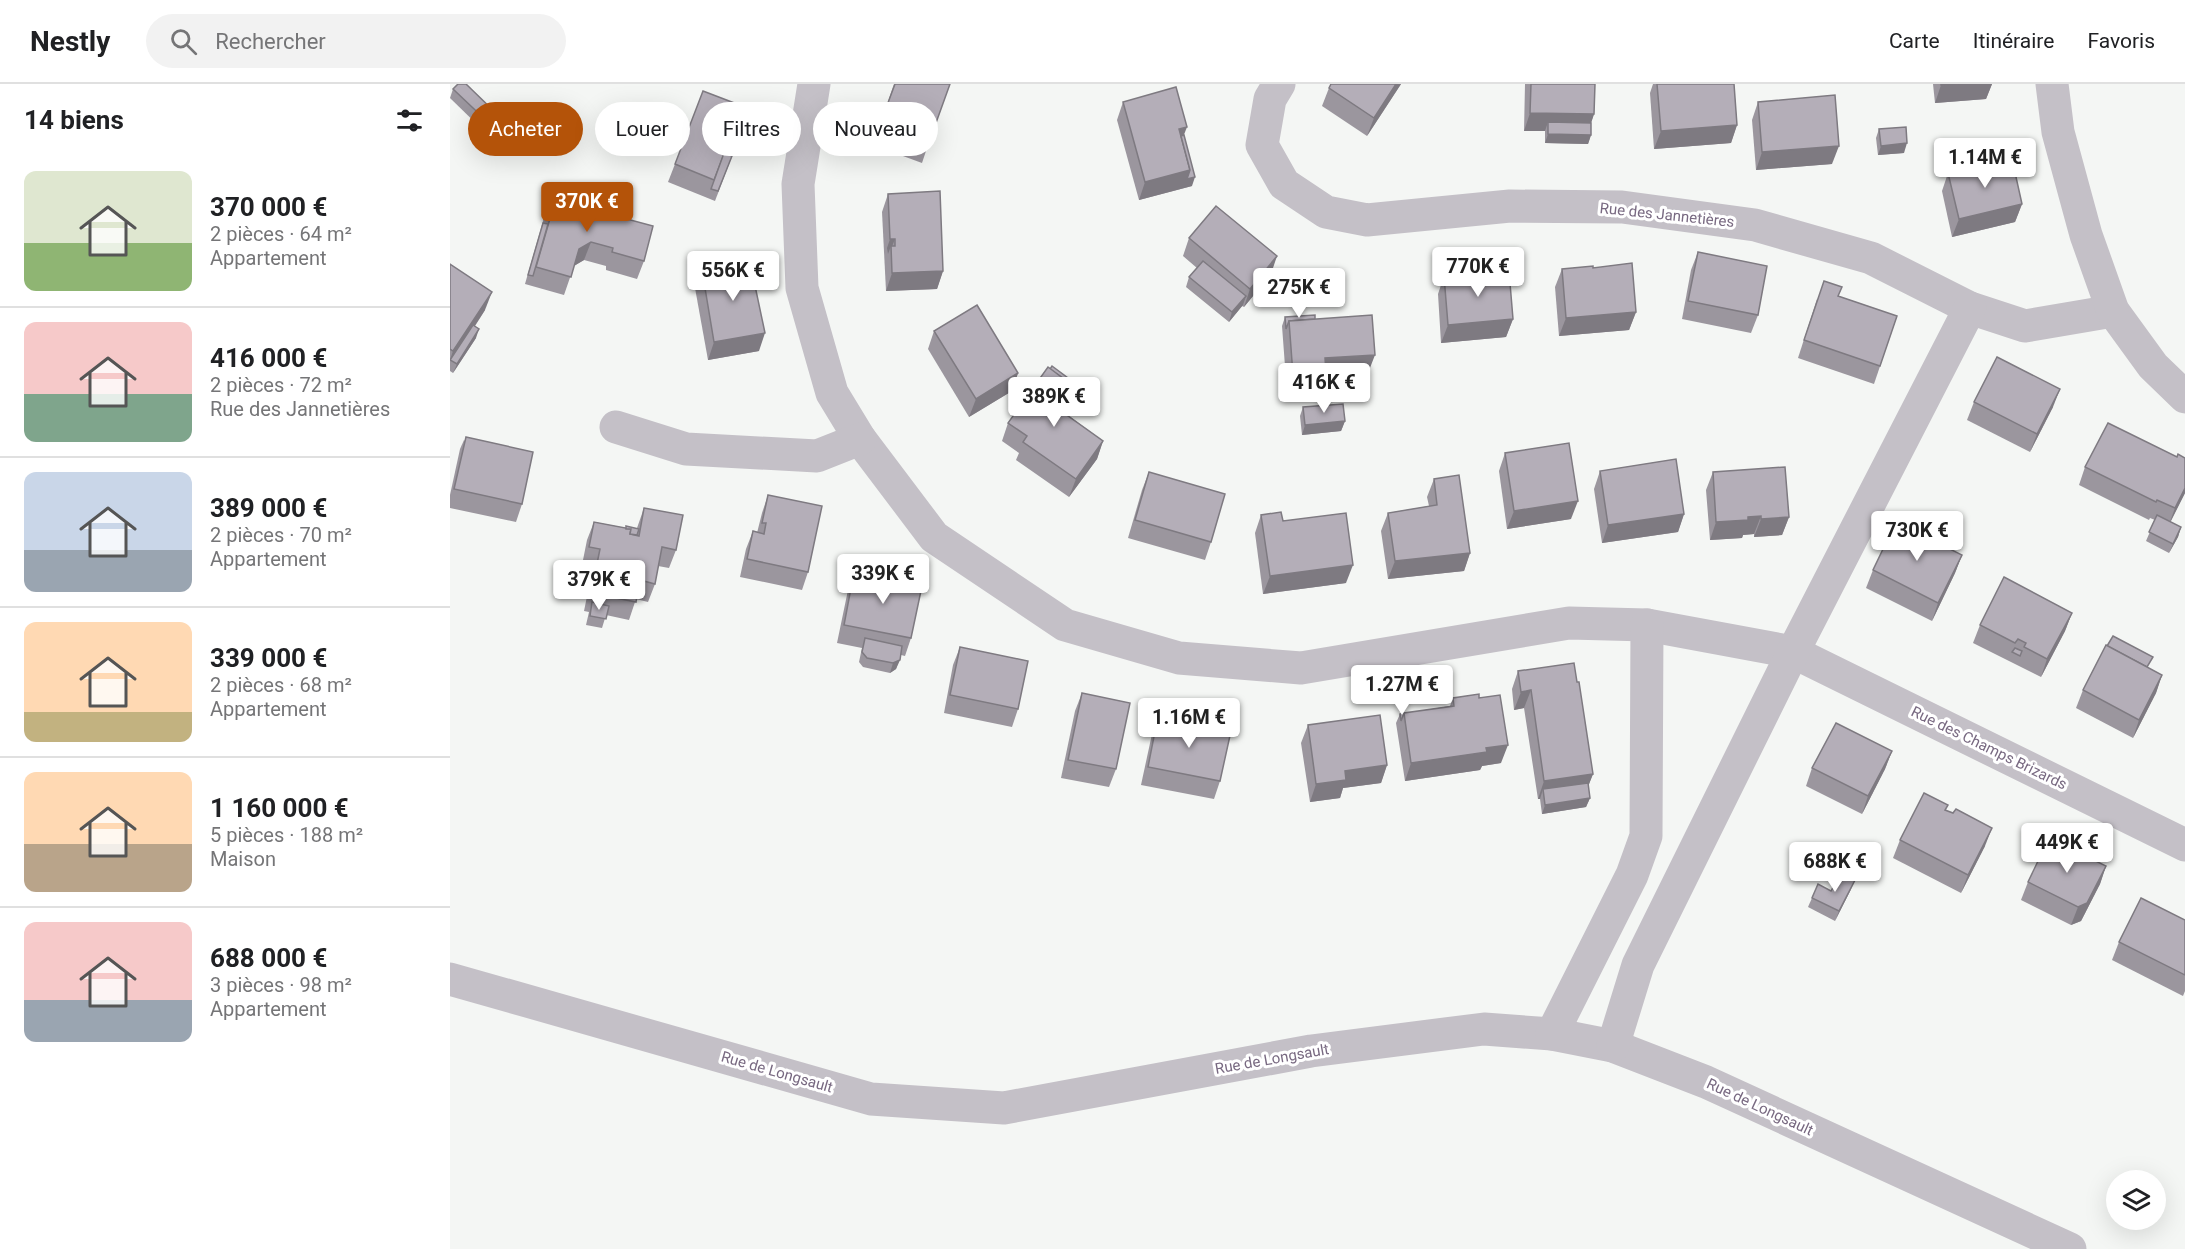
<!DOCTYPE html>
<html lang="fr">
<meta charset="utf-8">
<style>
:root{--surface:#fff;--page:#f2f2f2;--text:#202124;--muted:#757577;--line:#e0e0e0;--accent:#b45309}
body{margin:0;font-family:Roboto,sans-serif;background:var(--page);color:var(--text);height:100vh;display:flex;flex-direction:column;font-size:22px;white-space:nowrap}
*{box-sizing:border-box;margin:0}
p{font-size:20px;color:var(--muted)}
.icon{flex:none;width:33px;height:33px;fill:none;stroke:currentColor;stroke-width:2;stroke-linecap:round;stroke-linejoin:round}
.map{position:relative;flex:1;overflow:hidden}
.drawer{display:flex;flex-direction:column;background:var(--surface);width:450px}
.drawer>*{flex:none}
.guide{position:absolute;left:18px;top:18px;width:570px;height:54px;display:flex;gap:12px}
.fabs{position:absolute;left:1656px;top:1086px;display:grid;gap:12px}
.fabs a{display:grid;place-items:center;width:60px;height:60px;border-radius:50%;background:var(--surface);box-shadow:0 6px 24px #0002;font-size:30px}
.price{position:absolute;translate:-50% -51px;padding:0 14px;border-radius:6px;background:#fff;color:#222;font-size:20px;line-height:39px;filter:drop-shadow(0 2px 3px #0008)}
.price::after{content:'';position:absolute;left:50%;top:36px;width:18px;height:14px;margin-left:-9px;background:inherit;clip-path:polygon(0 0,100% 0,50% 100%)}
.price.selected{background:var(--accent);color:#fff}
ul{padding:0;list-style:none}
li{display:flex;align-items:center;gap:18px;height:150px;padding:0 24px}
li+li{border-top:2px solid var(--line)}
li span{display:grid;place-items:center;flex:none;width:168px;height:120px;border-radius:12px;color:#555}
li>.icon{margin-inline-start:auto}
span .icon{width:72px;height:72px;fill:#fffc;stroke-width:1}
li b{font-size:26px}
h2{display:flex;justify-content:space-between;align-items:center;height:72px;padding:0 24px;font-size:26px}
.pill{padding:0 21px;border-radius:27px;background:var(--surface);box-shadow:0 6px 24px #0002;font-size:21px;line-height:54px}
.pill.selected{background:var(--accent);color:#fff}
header{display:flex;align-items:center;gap:36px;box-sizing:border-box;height:84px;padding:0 30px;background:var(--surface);border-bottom:2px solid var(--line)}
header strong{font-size:28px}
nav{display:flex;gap:33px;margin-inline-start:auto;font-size:21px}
.search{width:420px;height:54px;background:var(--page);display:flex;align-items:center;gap:15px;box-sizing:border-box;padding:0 21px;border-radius:33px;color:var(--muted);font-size:22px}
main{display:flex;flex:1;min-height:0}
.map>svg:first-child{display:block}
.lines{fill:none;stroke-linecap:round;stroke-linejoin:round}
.minor{stroke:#c4c0c7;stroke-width:33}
.wall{fill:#9b969e}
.shaded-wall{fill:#7e7a81}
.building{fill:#b4aeb8;stroke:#7e7a81;stroke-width:1.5}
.labels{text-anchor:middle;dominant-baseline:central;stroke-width:6;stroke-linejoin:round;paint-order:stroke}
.street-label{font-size:15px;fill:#786981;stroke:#fff}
</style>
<header>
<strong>Nestly</strong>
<div class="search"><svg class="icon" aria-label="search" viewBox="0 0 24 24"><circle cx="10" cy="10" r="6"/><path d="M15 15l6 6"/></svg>Rechercher</div>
<nav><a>Carte</a><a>Itinéraire</a><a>Favoris</a></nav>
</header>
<main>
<section class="drawer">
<h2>14 biens<svg class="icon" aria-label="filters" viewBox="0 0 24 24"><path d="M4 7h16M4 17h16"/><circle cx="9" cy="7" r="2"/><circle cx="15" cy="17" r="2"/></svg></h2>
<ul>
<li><span style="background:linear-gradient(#dfe7d0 60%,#8fb573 0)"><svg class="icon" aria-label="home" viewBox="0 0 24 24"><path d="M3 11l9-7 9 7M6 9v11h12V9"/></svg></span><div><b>370 000 €</b><p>2 pièces · 64 m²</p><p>Appartement</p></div></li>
<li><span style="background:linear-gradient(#f6c9c9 60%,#7fa58c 0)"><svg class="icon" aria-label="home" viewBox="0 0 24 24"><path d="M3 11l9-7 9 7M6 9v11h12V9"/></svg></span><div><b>416 000 €</b><p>2 pièces · 72 m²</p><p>Rue des Jannetières</p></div></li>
<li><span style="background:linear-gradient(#c9d6e8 65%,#9aa5b1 0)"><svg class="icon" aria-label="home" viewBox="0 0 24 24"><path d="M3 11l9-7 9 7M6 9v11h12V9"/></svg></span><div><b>389 000 €</b><p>2 pièces · 70 m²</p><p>Appartement</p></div></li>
<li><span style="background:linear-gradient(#ffd9b3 75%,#c2b280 0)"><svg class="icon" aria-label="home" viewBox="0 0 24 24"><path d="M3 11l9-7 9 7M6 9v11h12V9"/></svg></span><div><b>339 000 €</b><p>2 pièces · 68 m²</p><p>Appartement</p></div></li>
<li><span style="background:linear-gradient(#ffd9b3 60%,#b9a48a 0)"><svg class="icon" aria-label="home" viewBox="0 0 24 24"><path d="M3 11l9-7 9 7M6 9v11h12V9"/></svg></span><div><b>1 160 000 €</b><p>5 pièces · 188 m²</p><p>Maison</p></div></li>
<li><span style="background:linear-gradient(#f6c9c9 65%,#9aa5b1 0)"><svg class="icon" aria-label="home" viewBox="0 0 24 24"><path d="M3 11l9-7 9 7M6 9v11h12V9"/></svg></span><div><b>688 000 €</b><p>3 pièces · 98 m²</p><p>Appartement</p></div></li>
</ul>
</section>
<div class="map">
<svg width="1735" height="1165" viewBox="0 0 1735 1165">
<rect width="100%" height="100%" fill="#f4f6f4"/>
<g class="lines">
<g class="minor">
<polyline points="364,0 348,100 352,204 382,309 410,355 484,453 615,541 729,574 851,584 1119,539 1197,541 1343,568 1735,761"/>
<polyline points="829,0 820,15 812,61 834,100 876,128 917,136 1060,122 1172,123 1305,141 1421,174 1520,224 1575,242 1663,227"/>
<polyline points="1602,0 1608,48 1636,151 1663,227 1703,282 1735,313"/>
<polyline points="166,343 236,365 367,372 410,355"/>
<polyline points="0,895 421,1015 554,1024 861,967 1034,945 1102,950 1163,962 1256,998 1620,1165"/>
<polyline points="1102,950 1182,791 1196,752 1197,541"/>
<polyline points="1163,962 1188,881 1343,568 1520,224"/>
</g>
</g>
<g class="wall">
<polygon points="444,0 478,61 472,79 423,61"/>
<polygon points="951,0 917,52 872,22 879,4"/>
<polygon points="1075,0 1145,0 1144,30 1141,39 1141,51 1138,60 1095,59 1095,47 1074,47"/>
<polygon points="1203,0 1284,0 1287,41 1281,59 1204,65 1200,9"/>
<polygon points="1483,0 1542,0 1536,15 1485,19"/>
<polygon points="3,5 46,42 38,51 0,14"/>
<polygon points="673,18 734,51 742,102 689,116 667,36"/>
<polygon points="1308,18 1382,80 1306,86 1302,36"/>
<polygon points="300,25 265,117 218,98 225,80"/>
<polygon points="1429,45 1454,69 1428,71 1426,54"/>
<polygon points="1498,89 1572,120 1565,138 1502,153 1492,107"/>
<polygon points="103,105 173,134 194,177 187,195 156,186 156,182 134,176 124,182 114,211 75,200 97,123"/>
<polygon points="438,110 493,187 487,205 436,207 432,128"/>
<polygon points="739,154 821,190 794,223 792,222 779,238 736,203 739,193 747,184 733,172"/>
<polygon points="1248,168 1308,231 1301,249 1232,235 1241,186"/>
<polygon points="0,181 35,226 25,242 26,254 3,289 0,287"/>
<polygon points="1143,184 1186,228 1179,246 1109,252 1105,203 1112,185"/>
<polygon points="252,186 309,267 258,276 245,204"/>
<polygon points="1025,189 1063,235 1056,253 991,259 988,210 994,192 1017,195 1023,195"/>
<polygon points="1388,212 1447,232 1424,300 1348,274 1367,215"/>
<polygon points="835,233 865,235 918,289 875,292 870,307 837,309 832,242"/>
<polygon points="484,247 568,289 562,307 519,333 478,265"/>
<polygon points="598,283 622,297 619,306 607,323 653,357 647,375 619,413 566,376 569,369 552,357 558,339"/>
<polygon points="1524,318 1603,323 1580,368 1517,336"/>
<polygon points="853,323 895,337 891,347 852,351 850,332"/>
<polygon points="14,356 72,420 66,438 0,424 0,411 10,365"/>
<polygon points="1055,369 1121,435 1057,445 1049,387"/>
<polygon points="1727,373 1735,374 1735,409 1720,438 1731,443 1728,453 1719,469 1696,457 1705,436 1700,434 1699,436 1629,401 1635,383"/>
<polygon points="1150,387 1234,430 1228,448 1152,459 1144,405"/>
<polygon points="699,388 761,458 755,476 678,454 692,406"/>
<polygon points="1263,388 1339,433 1332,451 1304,453 1304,450 1293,451 1292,454 1260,456 1256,406"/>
<polygon points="984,395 1020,469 1014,487 938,495 931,447 938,429 979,422 977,413"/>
<polygon points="318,411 358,488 352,506 290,493 296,465 303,447 307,449 312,429"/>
<polygon points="194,424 226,466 219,484 208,482 205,500 198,518 186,515 179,536 156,531 152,544 136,541 139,528 134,527 143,483 132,481 137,456 144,438 176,444 187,444"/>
<polygon points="811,431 833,437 896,499 813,510 805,449"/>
<polygon points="1512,471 1505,489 1482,537 1416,504 1423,486"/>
<polygon points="404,488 461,554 455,572 451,571 446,585 440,589 413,583 409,578 412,564 387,559 398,506"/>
<polygon points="1622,529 1615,547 1591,593 1523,559 1530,541"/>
<polygon points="1657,562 1712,591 1706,609 1683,654 1626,624 1633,606"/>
<polygon points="510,563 568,625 562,643 494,629 503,581"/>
<polygon points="1068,587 1143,690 1138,702 1140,714 1136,723 1092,730 1090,715 1088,715 1074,624 1064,626 1062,605"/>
<polygon points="632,609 666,685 659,703 611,694 625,627"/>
<polygon points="1003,614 1029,614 1051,679 1032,682 1030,686 955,697 946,639 950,630 1000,622"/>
<polygon points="708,632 770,697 764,715 691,701 702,650"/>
<polygon points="858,641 937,681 931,699 893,704 890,714 860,718 851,659"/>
<polygon points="1442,667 1435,685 1412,730 1356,702 1362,684"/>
<polygon points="1496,726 1535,762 1511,809 1443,774 1450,756"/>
<polygon points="1656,782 1650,800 1631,837 1621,841 1571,816 1578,798"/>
<polygon points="1401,805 1385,837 1358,823 1362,814 1381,807"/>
<polygon points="1735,836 1735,907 1733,912 1662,876 1669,858"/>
</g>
<g class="shaded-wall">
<polygon points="946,0 951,0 917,52 924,34"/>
<polygon points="1509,0 1542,0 1536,15 1485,19 1491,1"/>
<polygon points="1080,29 1144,30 1138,48 1098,38 1095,47 1074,47"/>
<polygon points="50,33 46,42 38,51 42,42"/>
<polygon points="1287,41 1281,59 1204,65 1211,47"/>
<polygon points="737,43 730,61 729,45"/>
<polygon points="1098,50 1141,51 1138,60 1095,59"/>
<polygon points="1457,59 1454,69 1428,71 1431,62"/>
<polygon points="1389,62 1382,80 1306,86 1312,68"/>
<polygon points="740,86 745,93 742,102 689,116 695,98"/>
<polygon points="1572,120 1565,138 1502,153 1509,135"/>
<polygon points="440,155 445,155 441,165 441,162 438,170 437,164"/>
<polygon points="141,158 134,176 122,183 129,165"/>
<polygon points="827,172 821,190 794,223 800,205"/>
<polygon points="493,187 487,205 436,207 442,189"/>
<polygon points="42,208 35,226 2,277 0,276 3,267"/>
<polygon points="796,212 793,221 779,238 782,228"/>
<polygon points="1186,228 1179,246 1109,252 1116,234"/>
<polygon points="1063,235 1056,253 991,259 998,241"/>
<polygon points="29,245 26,254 3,289 7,280"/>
<polygon points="315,249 309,267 258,276 264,258"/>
<polygon points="925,271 918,289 875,292 870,307 837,309 843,291 875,274"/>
<polygon points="568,289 562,307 519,333 526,315"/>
<polygon points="622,297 619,306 596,338 605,316 618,298"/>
<polygon points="1610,305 1603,323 1580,368 1587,350"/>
<polygon points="895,337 891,347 852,351 855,341"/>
<polygon points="653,357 647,375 619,413 626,395"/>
<polygon points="1735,404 1735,409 1718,443 1725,424"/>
<polygon points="1128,417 1121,435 1057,445 1064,427"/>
<polygon points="1234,430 1228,448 1152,459 1158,441"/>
<polygon points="1311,432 1304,450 1293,451 1292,454 1260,456 1266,438 1298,433"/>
<polygon points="1339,433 1332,451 1304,453 1311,435"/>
<polygon points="1731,443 1728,453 1719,469 1723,460"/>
<polygon points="1020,469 1014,487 938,495 945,477"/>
<polygon points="1512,471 1505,489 1482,537 1488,519"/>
<polygon points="903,481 896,499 813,510 820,492"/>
<polygon points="1622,529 1615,547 1591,593 1597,575"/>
<polygon points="450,576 446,585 440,589 443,579"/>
<polygon points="1712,591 1706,609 1683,654 1689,636"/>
<polygon points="1081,606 1074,624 1064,626 1071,608"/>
<polygon points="1058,661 1051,679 1032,682 1030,686 955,697 961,679 1036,664"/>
<polygon points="1442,667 1435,685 1412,730 1418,712"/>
<polygon points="937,681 931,699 893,704 890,714 860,718 866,700 895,687"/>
<polygon points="1143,690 1136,708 1093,705 1090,715 1088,715 1094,697"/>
<polygon points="1140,714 1136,723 1092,730 1095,721"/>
<polygon points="1542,744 1535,762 1511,809 1518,791"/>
<polygon points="1656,782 1650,800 1631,837 1621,841 1628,823"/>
<polygon points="1405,796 1401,805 1385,837 1389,827"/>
</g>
<g class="building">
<polygon points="8,0 16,0 50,33 42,42 3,5"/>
<polygon points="445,0 500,0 478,61 429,43"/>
<polygon points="881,0 946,0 924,34 879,4"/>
<polygon points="1081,0 1145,0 1144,30 1080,29"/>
<polygon points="1207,0 1284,0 1287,41 1211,47"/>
<polygon points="1491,0 1509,0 1491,1"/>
<polygon points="726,3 737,43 729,45 740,86 695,98 673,18"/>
<polygon points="253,7 300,25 285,64 278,60 264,96 225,80"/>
<polygon points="1385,11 1389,62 1312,68 1308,18"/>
<polygon points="1098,38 1141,39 1141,51 1098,50"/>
<polygon points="1456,43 1457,59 1431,62 1429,45"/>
<polygon points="734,51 745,93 737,95 740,86 731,52"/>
<polygon points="274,69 282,72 268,107 261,105"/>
<polygon points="1562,75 1572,120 1509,135 1498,89"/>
<polygon points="103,105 142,117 141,121 174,130 173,134 203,142 194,177 162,168 163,164 141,158 129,165 121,193 86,183 101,131 97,130"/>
<polygon points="490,107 493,187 442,189 441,162 445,162 445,155 440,155 438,110"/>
<polygon points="766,122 827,172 800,205 739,154"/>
<polygon points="93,139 98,140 83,192 78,191"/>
<polygon points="1248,168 1317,182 1308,231 1238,217"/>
<polygon points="753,177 796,212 782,228 739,193"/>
<polygon points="300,178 315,249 264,258 252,186"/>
<polygon points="1182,179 1186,228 1116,234 1112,185 1143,182 1143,184"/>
<polygon points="0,180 42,208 3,267 0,265"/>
<polygon points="1059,187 1063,235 998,241 994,192 1017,190 1017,195 1025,195 1025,189"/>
<polygon points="1374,197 1392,203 1388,212 1447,232 1430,282 1354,256"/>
<polygon points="527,221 568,289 526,315 484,247"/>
<polygon points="865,231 865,235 839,237 836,245 835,233"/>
<polygon points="922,231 925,271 875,274 876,289 843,291 839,237"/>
<polygon points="23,241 29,245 7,280 0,276"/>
<polygon points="1547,273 1610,305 1587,350 1524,318"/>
<polygon points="602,282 622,297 615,307 618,298 600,285"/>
<polygon points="598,283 618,298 605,316 596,310 593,314 653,357 626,395 573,358 577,352 558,339"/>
<polygon points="893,320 895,337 855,341 853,323"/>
<polygon points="1658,339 1727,373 1728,370 1735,374 1735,404 1725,424 1707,416 1706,418 1635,383"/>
<polygon points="16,353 83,368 72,420 4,405"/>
<polygon points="1119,359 1128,417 1064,427 1055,369"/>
<polygon points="1226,375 1234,430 1158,441 1150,387"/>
<polygon points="1335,383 1339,433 1311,435 1311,432 1298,433 1298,436 1266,438 1263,388"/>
<polygon points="699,388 775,410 761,458 685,436"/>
<polygon points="1009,391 1020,469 945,477 938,429 987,421 984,395"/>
<polygon points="318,411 372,422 358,488 297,475 303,447 314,450 316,439 312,439"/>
<polygon points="194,424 233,431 226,466 212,463 205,500 190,496 186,518 141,509 150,465 139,463 144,438 181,445 180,450 189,452"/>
<polygon points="831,428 833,437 896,429 903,481 820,492 811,431"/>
<polygon points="1707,431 1731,443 1723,460 1699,448"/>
<polygon points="1446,438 1512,471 1488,519 1423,486"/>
<polygon points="176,442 189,445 187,451 180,450 181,445 176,445"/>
<polygon points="404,488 472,502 461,554 394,541"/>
<polygon points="1554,493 1622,529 1597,575 1574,563 1576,559 1568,555 1565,559 1530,541"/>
<polygon points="142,518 159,522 156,535 140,532"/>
<polygon points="1663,552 1703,573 1697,583 1657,562"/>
<polygon points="415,554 452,562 450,576 443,579 417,574 412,568"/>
<polygon points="1656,561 1712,591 1689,636 1633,606"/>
<polygon points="510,563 578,577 568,625 500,611"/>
<polygon points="1565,564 1572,567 1570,572 1562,568"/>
<polygon points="1124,579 1127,598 1129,598 1143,690 1094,697 1081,606 1071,608 1068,587"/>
<polygon points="632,609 680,619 666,685 618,676"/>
<polygon points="1029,610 1029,614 1050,611 1058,661 1036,664 1037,668 961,679 954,629 1004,622 1003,614"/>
<polygon points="954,629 951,637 950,630"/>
<polygon points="930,631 937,681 895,687 896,696 866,700 858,641"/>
<polygon points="708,632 781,647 770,697 698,683"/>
<polygon points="1386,639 1442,667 1418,712 1362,684"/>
<polygon points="1138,699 1140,714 1095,721 1093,705"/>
<polygon points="1474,709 1498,721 1495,726 1503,729 1506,725 1542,744 1518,791 1450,756"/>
<polygon points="1599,754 1656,782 1637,819 1628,823 1578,798"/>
<polygon points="1391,789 1405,796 1389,827 1362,814 1368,800 1381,807"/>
<polygon points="1691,814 1735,836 1735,891 1669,858"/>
</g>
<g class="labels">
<g class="street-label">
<text transform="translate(1217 131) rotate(6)">Rue des Jannetières</text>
<text transform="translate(1539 664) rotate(26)">Rue des Champs Brizards</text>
<text transform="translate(822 975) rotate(-10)">Rue de Longsault</text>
<text transform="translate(327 988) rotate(16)">Rue de Longsault</text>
<text transform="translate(1310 1023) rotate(25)">Rue de Longsault</text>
</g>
</g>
</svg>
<div class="fabs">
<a><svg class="icon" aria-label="layers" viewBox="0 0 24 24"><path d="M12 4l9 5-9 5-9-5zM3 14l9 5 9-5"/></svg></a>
</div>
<b class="price" style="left:1535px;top:105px">1.14M €</b>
<b class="price selected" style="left:137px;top:149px">370K €</b>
<b class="price" style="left:1028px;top:214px">770K €</b>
<b class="price" style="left:283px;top:218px">556K €</b>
<b class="price" style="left:849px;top:235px">275K €</b>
<b class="price" style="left:874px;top:330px">416K €</b>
<b class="price" style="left:604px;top:344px">389K €</b>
<b class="price" style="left:1467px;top:478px">730K €</b>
<b class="price" style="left:433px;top:521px">339K €</b>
<b class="price" style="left:149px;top:527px">379K €</b>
<b class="price" style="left:952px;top:632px">1.27M €</b>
<b class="price" style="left:739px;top:665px">1.16M €</b>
<b class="price" style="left:1617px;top:790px">449K €</b>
<b class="price" style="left:1385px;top:809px">688K €</b>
<div class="guide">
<a class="pill selected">Acheter</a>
<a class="pill">Louer</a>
<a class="pill">Filtres</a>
<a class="pill">Nouveau</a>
</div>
</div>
</main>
